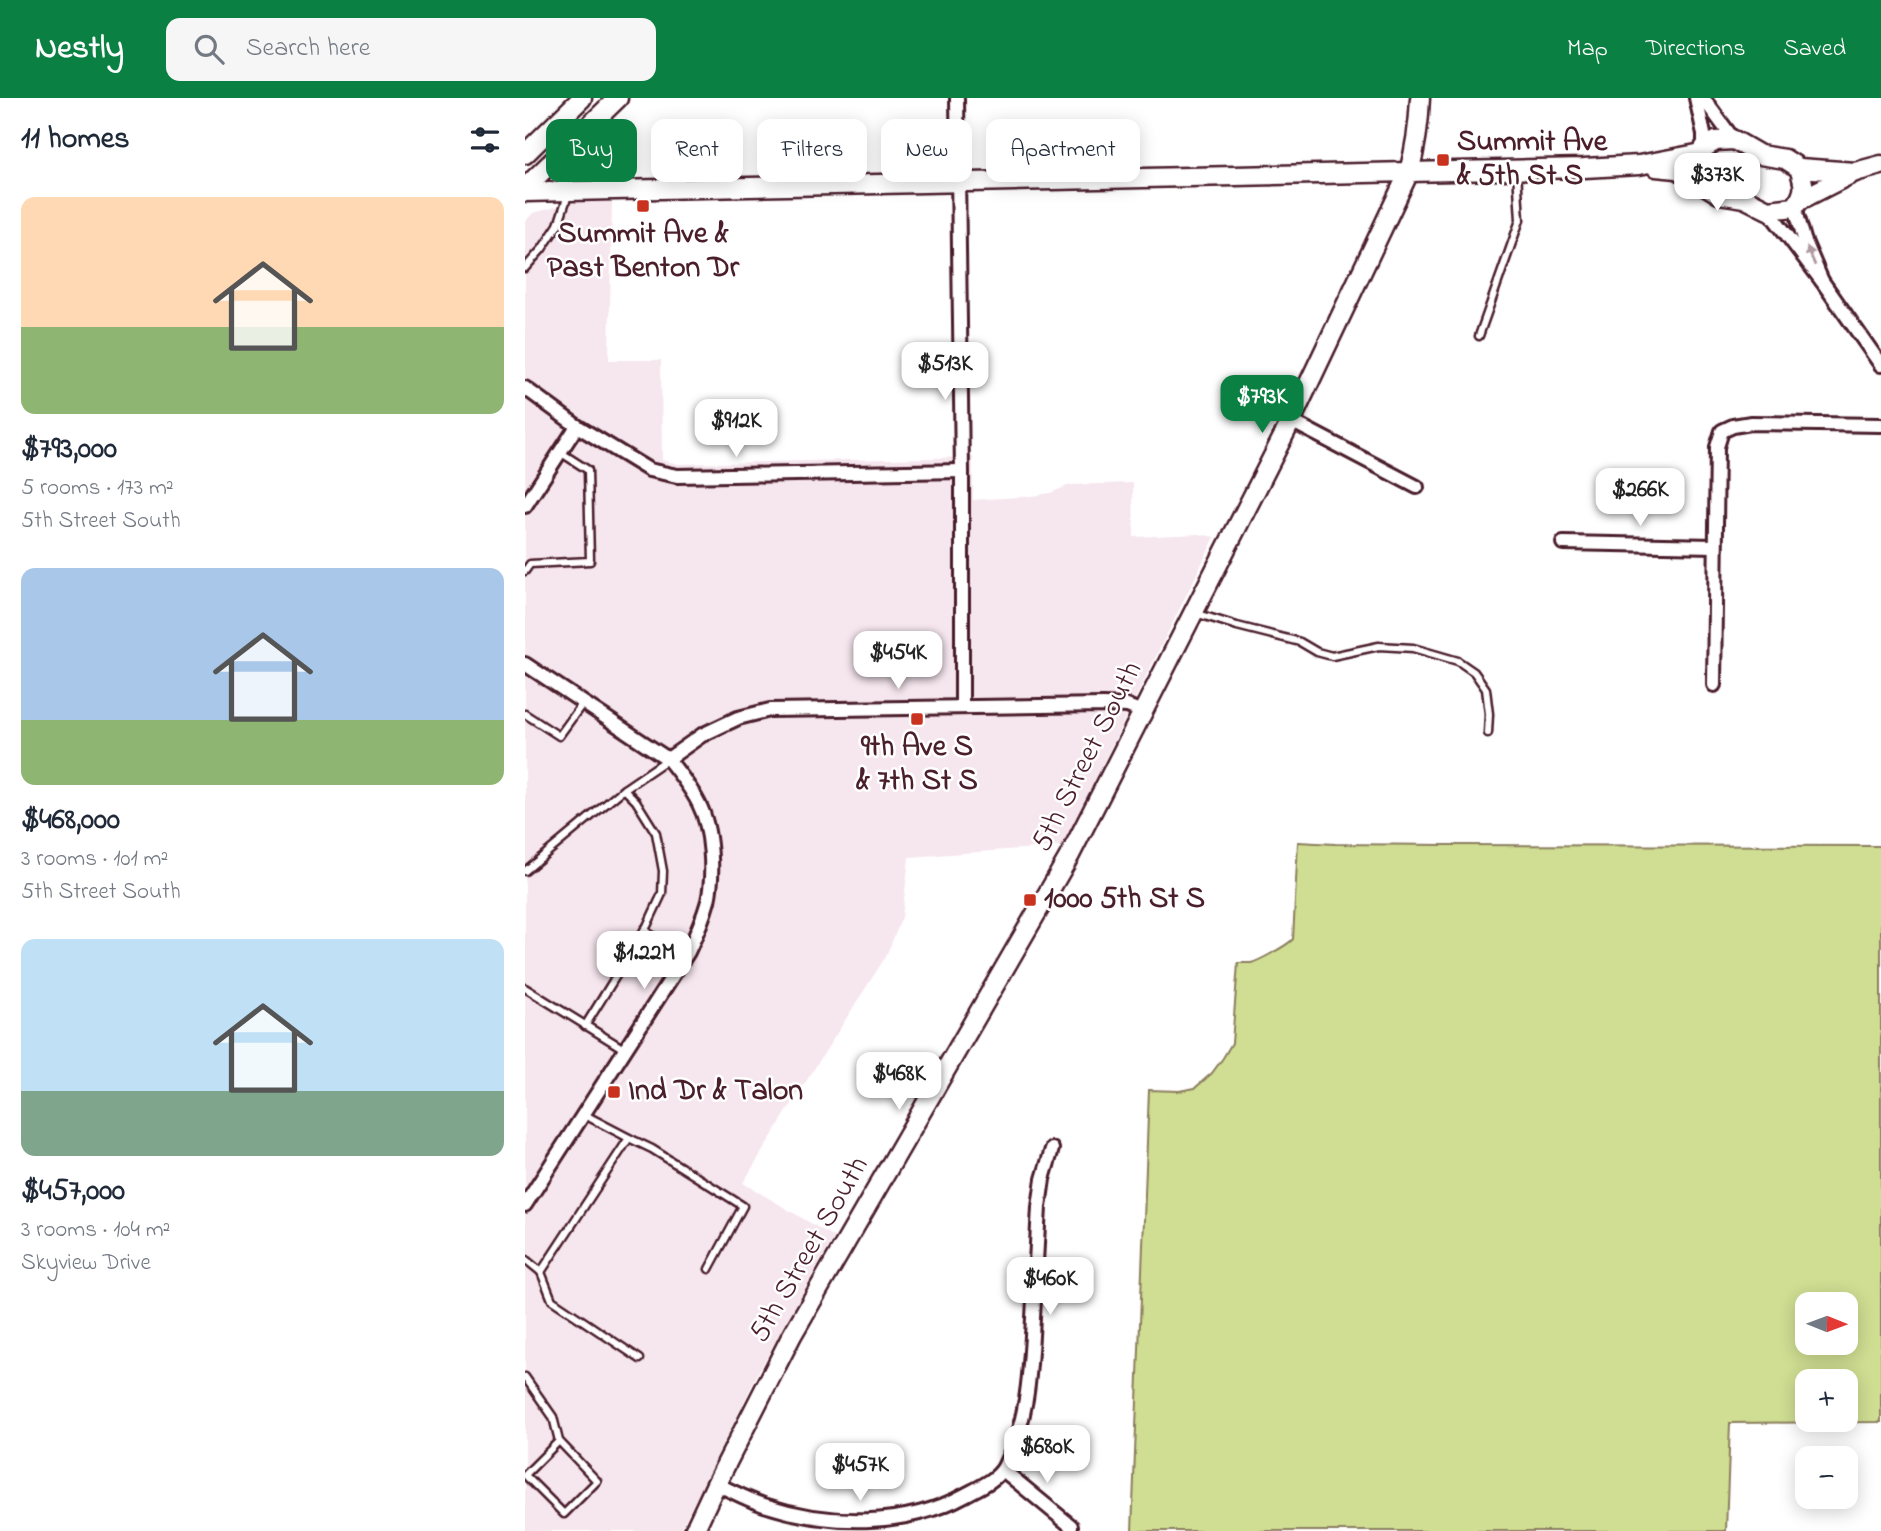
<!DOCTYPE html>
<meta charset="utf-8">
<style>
:root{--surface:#fff;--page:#f6f6f7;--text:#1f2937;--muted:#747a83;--accent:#0b8043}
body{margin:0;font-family:"Indie Flower",sans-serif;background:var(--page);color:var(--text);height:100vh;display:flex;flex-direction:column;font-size:26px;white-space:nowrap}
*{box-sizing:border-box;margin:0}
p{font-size:23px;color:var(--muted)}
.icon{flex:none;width:38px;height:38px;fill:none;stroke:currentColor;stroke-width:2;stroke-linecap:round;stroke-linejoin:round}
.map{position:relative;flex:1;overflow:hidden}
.drawer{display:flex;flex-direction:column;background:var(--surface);width:525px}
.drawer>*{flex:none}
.top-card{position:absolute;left:21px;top:21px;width:665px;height:63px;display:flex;gap:14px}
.needle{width:46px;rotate:91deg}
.fabs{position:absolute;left:1270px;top:1194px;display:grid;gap:14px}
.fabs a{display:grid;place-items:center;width:63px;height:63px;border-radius:14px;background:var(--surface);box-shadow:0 4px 18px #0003;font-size:35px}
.price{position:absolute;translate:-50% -60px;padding:0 16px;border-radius:14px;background:#fff;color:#222;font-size:23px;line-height:46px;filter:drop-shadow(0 2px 4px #0008)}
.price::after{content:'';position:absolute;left:50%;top:42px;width:21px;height:16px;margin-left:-10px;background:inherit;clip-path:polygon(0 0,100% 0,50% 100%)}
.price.selected{background:var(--accent);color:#fff}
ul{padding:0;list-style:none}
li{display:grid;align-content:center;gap:14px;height:371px;padding:0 21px}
li span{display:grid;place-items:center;height:217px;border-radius:14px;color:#555}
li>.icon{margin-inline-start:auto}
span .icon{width:126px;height:126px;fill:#fffc;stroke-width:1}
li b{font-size:30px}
h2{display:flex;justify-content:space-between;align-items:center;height:84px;padding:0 21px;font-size:30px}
.chip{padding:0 24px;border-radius:14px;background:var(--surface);box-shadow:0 4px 18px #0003;font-size:24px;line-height:63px}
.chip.selected{background:var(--accent);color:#fff}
header{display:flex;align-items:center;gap:42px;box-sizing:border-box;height:98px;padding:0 35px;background:var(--accent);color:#fff}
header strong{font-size:33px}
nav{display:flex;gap:38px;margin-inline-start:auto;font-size:24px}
.search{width:490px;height:63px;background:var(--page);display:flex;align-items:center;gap:18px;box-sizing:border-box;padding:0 24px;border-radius:14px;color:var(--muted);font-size:26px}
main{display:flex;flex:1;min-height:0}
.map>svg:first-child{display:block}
.built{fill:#f6e6ee}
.green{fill:#cfde92;stroke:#8c7e5e;stroke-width:2;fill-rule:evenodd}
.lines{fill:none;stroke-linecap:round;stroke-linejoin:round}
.lane-casing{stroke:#4a1f2b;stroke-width:11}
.street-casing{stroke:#4a1f2b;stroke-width:18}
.secondary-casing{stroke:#4a1f2b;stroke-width:23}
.lane{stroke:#fff;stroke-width:6}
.street{stroke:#fff;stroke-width:12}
.secondary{stroke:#fff;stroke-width:18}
.oneway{fill:#ae9aa0}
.poi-dot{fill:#c8321e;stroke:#fff;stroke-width:2.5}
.labels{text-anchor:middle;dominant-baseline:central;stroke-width:5;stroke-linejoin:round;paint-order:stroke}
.poi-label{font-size:30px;font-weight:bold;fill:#4a1f2b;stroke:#fff;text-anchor:start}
.street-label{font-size:30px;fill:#4a1f2b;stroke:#fff}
</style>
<header>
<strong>Nestly</strong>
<div class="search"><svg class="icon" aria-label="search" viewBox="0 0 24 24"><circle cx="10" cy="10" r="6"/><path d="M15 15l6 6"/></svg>Search here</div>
<nav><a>Map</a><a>Directions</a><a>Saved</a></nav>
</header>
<main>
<section class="drawer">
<h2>11 homes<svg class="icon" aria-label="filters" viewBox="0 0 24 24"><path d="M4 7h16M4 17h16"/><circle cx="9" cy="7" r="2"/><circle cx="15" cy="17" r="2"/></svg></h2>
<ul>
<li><span style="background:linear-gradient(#ffd9b3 60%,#8fb573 0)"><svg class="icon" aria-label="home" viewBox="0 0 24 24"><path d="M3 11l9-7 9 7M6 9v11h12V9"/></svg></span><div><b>$793,000</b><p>5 rooms · 173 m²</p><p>5th Street South</p></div></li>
<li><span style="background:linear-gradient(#a9c7e8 70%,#8fb573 0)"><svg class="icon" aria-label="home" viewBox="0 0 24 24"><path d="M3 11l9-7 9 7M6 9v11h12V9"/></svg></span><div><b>$468,000</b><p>3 rooms · 101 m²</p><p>5th Street South</p></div></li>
<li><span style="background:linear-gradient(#bfe0f5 70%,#7fa58c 0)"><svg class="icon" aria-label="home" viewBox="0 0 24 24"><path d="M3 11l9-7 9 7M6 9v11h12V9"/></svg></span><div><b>$457,000</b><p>3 rooms · 104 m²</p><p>Skyview Drive</p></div></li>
</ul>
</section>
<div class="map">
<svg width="1356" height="1433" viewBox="0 0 1356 1433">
<rect width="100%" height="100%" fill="#fff"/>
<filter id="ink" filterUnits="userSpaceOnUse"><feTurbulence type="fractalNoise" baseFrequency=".0143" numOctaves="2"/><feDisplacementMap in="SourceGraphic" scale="14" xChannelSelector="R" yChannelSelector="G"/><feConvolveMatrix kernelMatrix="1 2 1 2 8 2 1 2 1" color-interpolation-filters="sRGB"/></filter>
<g filter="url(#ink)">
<polygon class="built" points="51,104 87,104 84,262 136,262 137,362 153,366 448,359 448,402 507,398 525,395 545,387 608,385 609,439 674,436 690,439 537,748 384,759 377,819 361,858 261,1015 218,1085 309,1139 236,1269 155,1433 0,1433 0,124 8,115"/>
<path class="green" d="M773,744L810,746L920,747L1356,748V1324L1205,1325L1201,1433H607L624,992L654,993L670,990L687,975L698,960L707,945L713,865C718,865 722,865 726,865C734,863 763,847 768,841ZM1283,1206H1321V1244H1283ZM1283,1283H1321V1321H1283Z"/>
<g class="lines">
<g class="lane-casing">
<g id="lane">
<polyline points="0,170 17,151 33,127 44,94"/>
<polyline points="954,238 995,122 992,73"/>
<polyline points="0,473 5,466 65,463 63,372 35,354"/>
<polyline points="670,515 712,528 775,544 792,554 807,558 854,548 888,550 933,563 949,574 961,591 964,616 963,635"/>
<polyline points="0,616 34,638 58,605"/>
<polyline points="0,773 99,691 143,661"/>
<polyline points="119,832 160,859"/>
<polyline points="0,890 99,951"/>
<polyline points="60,928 122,828 137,796 138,773 131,735 111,703 99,691"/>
<polyline points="104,1040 127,1051 218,1108 184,1171"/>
<polyline points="0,1161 16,1174 104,1040 58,1016"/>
<polyline points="16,1174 27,1202 115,1261"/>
<polyline points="0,1279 28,1319 34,1343 72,1383 39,1416 0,1377 34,1343"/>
</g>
</g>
<g class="street-casing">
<g id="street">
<polyline points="432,0 437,373 437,609"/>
<polyline points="1171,0 1179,36 1179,50"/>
<polyline points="1178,0 1209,42"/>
<polyline points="1243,112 1297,183 1279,141 1270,109"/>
<polyline points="1297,183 1356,267"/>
<polyline points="0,290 52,328 124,372 152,378 437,373"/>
<polyline points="766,323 892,389"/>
<polyline points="0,408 52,328"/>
<polyline points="1038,445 1190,448"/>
<path d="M0,566L143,661C155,676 166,690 174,706C187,731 189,776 183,803C178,821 171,837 163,854L0,1107"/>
<polyline points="1189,587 1192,349 1197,333 1208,328 1226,325 1356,327"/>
<polyline points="143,661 177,637 213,620 245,612 578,607 602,608 618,614"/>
<polyline points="478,1372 546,1428"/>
<path d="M191,1386C207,1393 223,1402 239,1407C303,1428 380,1430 440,1397C453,1390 472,1382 479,1369C504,1322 505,1272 508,1220C510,1183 512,1146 514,1109L518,1081L527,1051"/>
</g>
</g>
<g class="secondary-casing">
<g id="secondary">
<path d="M68,24C62,56 61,76 94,90"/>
<path d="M1209,42L1235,57L1260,61L1274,70C1280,88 1281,93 1270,109L1243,112L1219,100L1194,96L1178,86L1173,71L1179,50L1191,43Z"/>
<polyline points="0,56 57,0"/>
<polyline points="1131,69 1152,71 1178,86"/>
<polyline points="1274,70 1330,74"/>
<polyline points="0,90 93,0"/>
<polyline points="0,94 1059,70 1114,67 1177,55"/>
<polyline points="1275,102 1330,74 1356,67"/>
<path d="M169,1433L191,1386L267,1237L545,757L766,323L884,74C891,49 894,25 895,0"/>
</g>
</g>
<use href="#lane" class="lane"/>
<use href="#street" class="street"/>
<use href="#secondary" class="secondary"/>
</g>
<defs><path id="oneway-solid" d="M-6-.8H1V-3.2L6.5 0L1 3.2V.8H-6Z" transform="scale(1.75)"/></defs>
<use class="oneway" href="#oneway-solid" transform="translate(1286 158) rotate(-113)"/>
</g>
<g class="poi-dot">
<rect x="911" y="55" width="14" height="14" rx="3.5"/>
<rect x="111" y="101" width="14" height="14" rx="3.5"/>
<rect x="385" y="614" width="14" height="14" rx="3.5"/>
<rect x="498" y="795" width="14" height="14" rx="3.5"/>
<rect x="82" y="987" width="14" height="14" rx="3.5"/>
</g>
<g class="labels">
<g class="poi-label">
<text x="932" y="45">Summit Ave<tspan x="932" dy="34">&amp; 5th St S</tspan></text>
<text x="118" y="137" text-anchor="middle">Summit Ave &amp;<tspan x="118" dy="34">Past Benton Dr</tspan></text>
<text x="392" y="650" text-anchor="middle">9th Ave S<tspan x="392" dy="34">&amp; 7th St S</tspan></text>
<text x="519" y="802">1000 5th St S</text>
<text x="103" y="994">Ind Dr &amp; Talon</text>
</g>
<g class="street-label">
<text transform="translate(563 659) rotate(-63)">5th Street South</text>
<text transform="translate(285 1152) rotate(-60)">5th Street South</text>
</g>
</g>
</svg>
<div class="fabs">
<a><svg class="needle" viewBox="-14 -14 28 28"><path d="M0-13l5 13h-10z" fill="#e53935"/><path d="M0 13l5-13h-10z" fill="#747a83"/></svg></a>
<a>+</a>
<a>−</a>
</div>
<b class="price" style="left:1192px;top:115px">$373K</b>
<b class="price" style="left:420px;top:304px">$513K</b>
<b class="price selected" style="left:737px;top:337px">$793K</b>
<b class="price" style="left:211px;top:361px">$912K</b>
<b class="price" style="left:1115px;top:430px">$266K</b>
<b class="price" style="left:373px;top:593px">$454K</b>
<b class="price" style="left:119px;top:893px">$1.22M</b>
<b class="price" style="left:374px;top:1014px">$468K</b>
<b class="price" style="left:525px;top:1219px">$460K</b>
<b class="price" style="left:522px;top:1387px">$680K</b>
<b class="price" style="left:335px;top:1405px">$457K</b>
<div class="top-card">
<a class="chip selected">Buy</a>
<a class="chip">Rent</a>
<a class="chip">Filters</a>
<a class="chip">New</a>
<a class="chip">Apartment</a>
</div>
</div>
</main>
